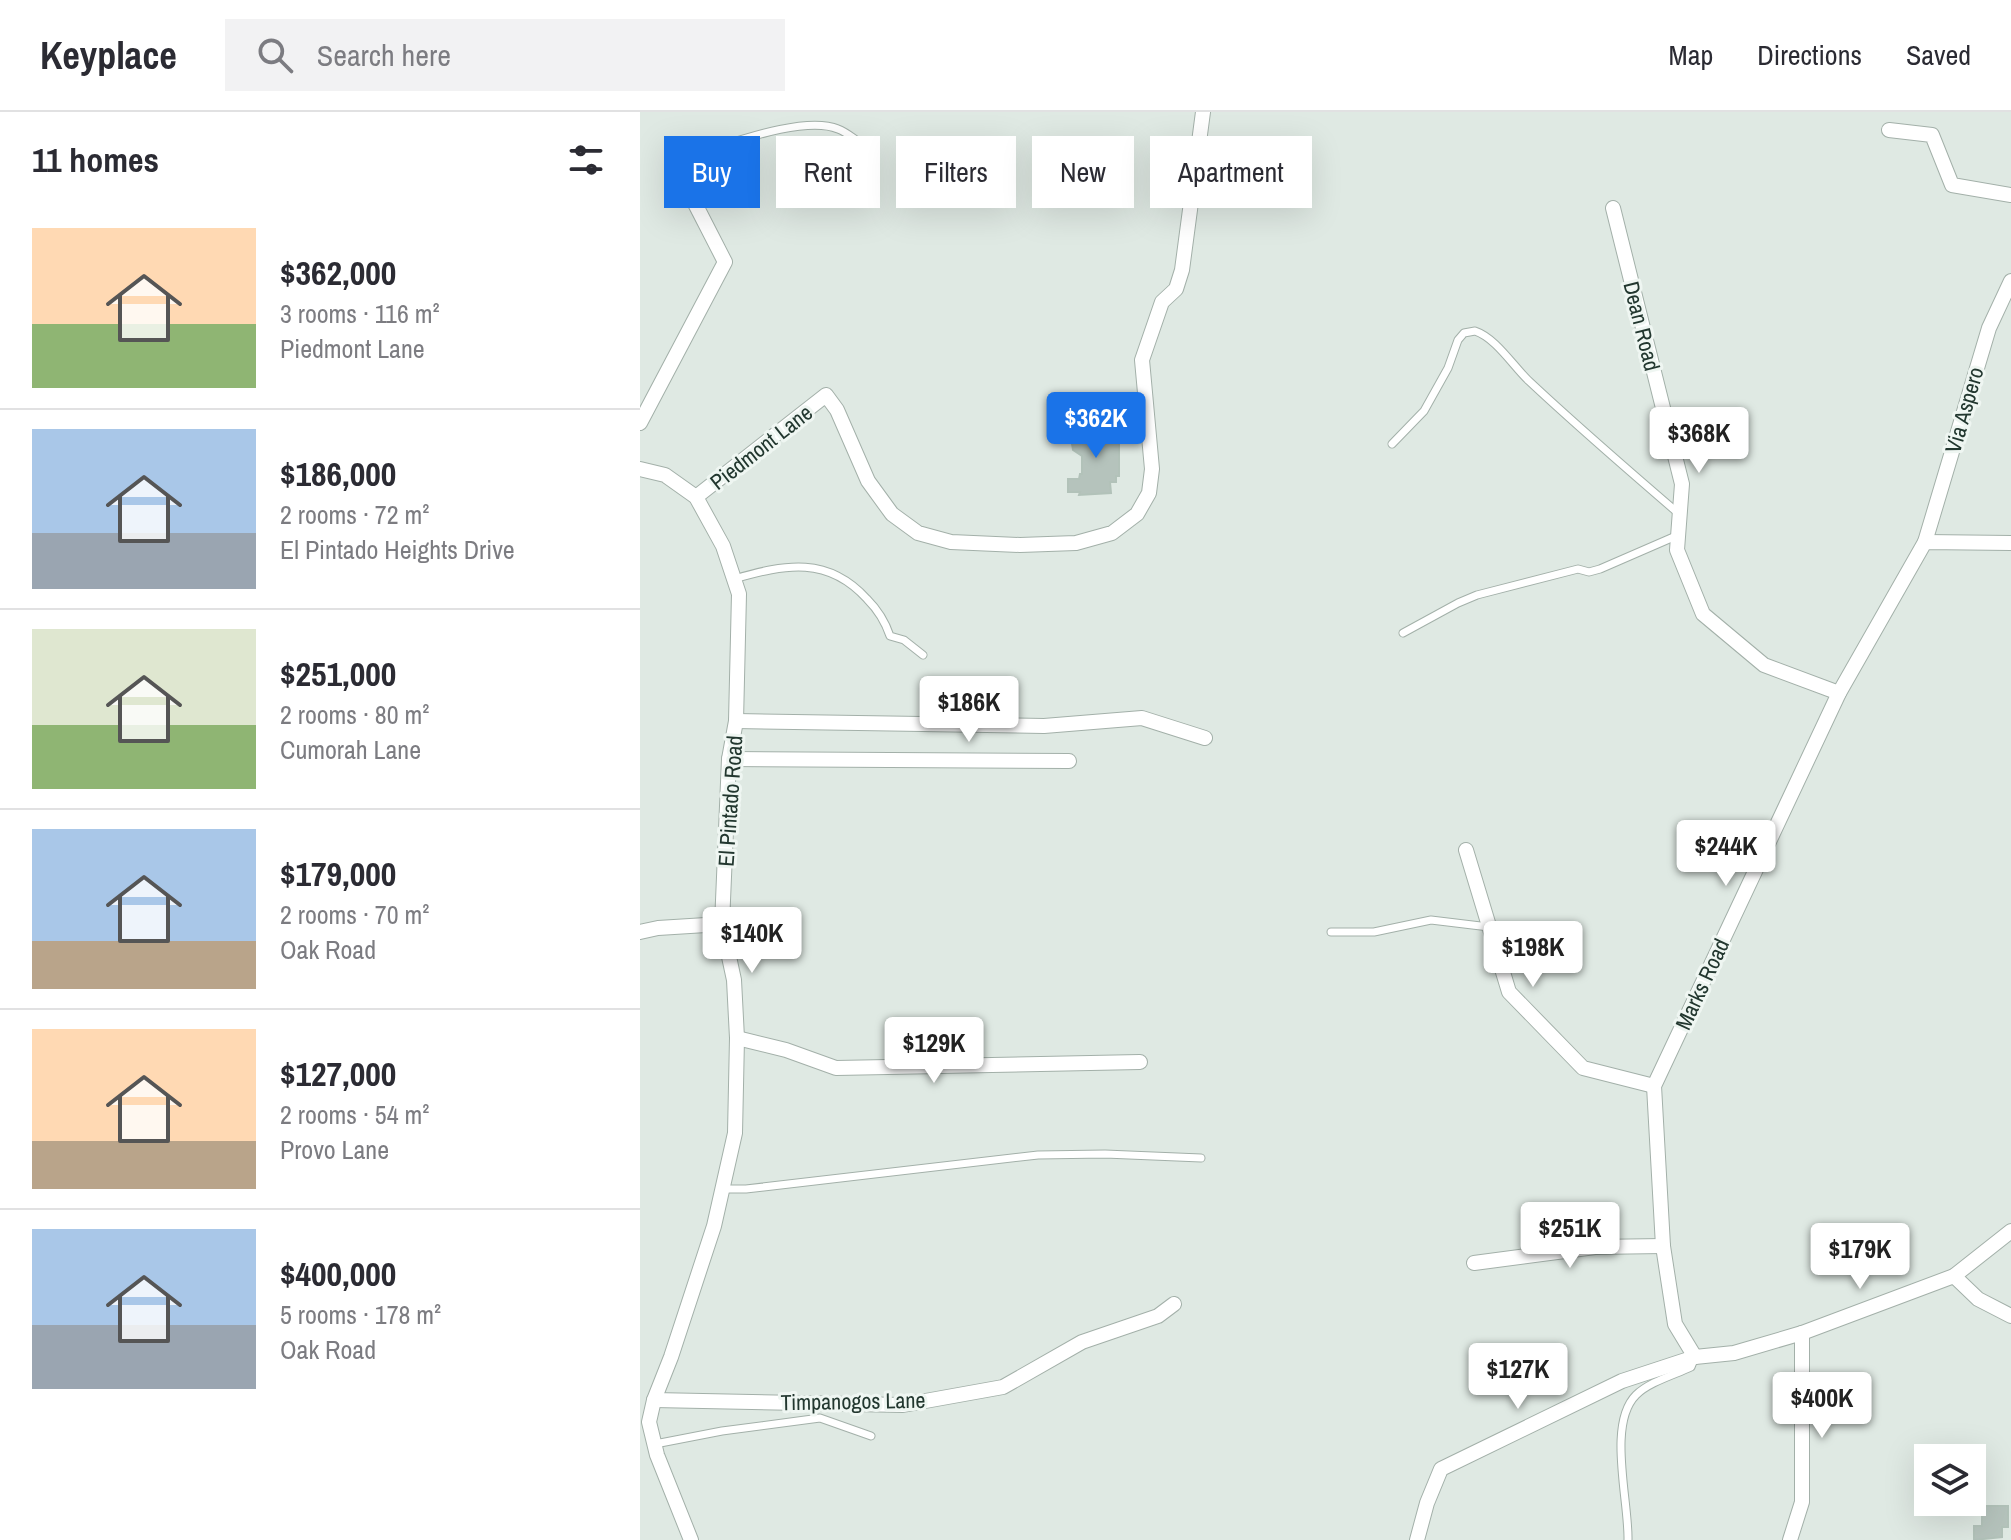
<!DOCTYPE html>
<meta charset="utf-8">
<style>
:root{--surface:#fff;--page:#f2f2f3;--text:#2b2b33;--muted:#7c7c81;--line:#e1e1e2;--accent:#1a73e8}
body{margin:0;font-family:"Archivo Narrow",sans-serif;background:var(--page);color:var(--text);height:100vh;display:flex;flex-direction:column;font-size:30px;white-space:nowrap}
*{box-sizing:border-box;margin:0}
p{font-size:26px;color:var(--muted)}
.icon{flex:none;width:44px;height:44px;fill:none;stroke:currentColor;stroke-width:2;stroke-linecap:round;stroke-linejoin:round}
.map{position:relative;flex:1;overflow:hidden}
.panel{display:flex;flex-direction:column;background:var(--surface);width:640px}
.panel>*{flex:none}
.hud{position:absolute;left:24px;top:24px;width:760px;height:72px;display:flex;gap:16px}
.buttons{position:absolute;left:1274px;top:1332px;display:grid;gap:16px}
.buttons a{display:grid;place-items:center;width:72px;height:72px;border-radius:0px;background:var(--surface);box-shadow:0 8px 32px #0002;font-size:40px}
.price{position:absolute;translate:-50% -68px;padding:0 18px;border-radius:8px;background:#fff;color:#222;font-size:26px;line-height:52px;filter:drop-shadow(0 2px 4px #0008)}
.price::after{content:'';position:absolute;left:50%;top:48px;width:24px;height:18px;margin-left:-12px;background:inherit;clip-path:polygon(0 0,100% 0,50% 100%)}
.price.on{background:var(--accent);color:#fff}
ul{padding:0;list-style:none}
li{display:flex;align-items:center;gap:24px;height:200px;padding:0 32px}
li+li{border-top:2px solid var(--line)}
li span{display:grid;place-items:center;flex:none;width:224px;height:160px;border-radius:0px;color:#555}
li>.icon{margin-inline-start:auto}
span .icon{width:96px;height:96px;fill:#fffc;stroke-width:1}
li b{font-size:34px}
h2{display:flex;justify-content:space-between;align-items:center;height:96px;padding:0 32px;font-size:34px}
.pill{padding:0 28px;border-radius:0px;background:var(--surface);box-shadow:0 8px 32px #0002;font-size:28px;line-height:72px}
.pill.on{background:var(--accent);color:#fff}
header{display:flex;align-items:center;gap:48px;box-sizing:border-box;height:112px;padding:0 40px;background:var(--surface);border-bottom:2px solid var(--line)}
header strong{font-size:38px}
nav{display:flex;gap:44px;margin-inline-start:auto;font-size:28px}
.search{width:560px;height:72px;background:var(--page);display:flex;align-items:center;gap:20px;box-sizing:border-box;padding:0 28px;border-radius:0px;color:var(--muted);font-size:30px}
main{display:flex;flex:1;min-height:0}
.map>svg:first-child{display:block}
.building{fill:#b5c3bc;stroke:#b2c2b9;stroke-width:2}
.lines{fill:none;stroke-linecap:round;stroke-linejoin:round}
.service-casing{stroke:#a3b0a9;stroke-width:9}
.minor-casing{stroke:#a3b0a9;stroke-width:16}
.service{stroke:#fff;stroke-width:7}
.minor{stroke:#fff;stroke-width:14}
.labels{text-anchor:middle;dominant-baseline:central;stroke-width:6;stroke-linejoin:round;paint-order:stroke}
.street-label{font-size:22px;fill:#22372f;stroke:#eff6f2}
</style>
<header>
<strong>Keyplace</strong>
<div class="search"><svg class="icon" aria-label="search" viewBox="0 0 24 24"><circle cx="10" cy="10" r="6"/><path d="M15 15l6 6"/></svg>Search here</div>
<nav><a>Map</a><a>Directions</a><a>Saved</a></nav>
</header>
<main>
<section class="panel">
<h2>11 homes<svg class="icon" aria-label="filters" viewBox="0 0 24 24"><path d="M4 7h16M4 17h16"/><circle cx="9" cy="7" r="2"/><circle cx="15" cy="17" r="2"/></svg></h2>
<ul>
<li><span style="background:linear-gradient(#ffd9b3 60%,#8fb573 0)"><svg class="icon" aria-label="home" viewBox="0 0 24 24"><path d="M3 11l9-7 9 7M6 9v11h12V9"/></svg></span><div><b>$362,000</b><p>3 rooms · 116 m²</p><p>Piedmont Lane</p></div></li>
<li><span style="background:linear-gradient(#a9c7e8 65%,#9aa5b1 0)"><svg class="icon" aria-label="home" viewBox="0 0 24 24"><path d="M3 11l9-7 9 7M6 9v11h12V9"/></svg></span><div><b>$186,000</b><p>2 rooms · 72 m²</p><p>El Pintado Heights Drive</p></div></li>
<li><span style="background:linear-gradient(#dfe7d0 60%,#8fb573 0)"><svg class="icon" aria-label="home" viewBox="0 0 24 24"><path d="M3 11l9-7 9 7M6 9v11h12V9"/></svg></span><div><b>$251,000</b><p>2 rooms · 80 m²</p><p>Cumorah Lane</p></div></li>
<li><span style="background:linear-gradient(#a9c7e8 70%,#b9a48a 0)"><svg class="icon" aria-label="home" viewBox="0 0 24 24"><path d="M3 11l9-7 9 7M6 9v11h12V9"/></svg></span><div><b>$179,000</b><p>2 rooms · 70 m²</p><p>Oak Road</p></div></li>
<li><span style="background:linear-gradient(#ffd9b3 70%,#b9a48a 0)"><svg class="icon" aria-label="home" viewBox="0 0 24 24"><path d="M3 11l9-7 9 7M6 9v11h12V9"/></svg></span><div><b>$127,000</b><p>2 rooms · 54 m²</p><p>Provo Lane</p></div></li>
<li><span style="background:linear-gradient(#a9c7e8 60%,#9aa5b1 0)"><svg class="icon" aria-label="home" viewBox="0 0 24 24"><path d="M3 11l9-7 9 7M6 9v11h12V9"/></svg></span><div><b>$400,000</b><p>5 rooms · 178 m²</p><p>Oak Road</p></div></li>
</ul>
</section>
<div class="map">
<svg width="1371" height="1428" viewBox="0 0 1371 1428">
<rect width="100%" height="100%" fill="#dfe9e3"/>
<g class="building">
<polygon points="447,307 464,307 465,325 479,325 479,364 476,364 476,370 470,370 471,381 439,383 440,380 428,380 428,367 439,367 440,362 442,362 442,344 433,338 432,332 434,328 447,321"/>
<polygon points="1342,1394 1368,1394 1368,1415 1362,1415 1362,1425 1334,1428 1334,1414 1342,1414"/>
</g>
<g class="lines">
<g class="service-casing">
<g id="service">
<path d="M59,41C92,31 165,3 198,17C206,20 213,26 219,30"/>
<path d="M752,332L784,299L808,256L818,228L824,221L835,219C856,226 873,254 889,269C938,315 988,358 1038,401"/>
<path d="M94,467C146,452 188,444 227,487C238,498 245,509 250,524L264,528L283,543"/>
<polyline points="763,521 818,491 837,483 938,457 949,460 960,457 1036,424"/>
<polyline points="691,820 734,820 791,808 849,815"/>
<polyline points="82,1077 106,1077 398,1043 465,1042 561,1046"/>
<polyline points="15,1332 82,1319 180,1306 231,1324"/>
<path d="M988,1428C989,1389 967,1312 996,1283C1009,1270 1034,1263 1051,1255L1055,1245"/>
</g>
</g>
<g class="minor-casing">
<g id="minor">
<polyline points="1249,18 1292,23 1312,73 1371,83"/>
<polyline points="973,96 1042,372 1037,438 1063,502 1124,553 1199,581"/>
<polyline points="0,311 85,150 45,72 47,62 59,41"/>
<polyline points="0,357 25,363 56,385 83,434 99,482 96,609 89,647 82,812 94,868 97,926 95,1021 74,1114 31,1245 14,1288 9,1310 17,1343 51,1428"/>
<polyline points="56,385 186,283 197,298 228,369 252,402 278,421 311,430 380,433 436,431 472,421 497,402 509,381 512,357 502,248 522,190 536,177 542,158 563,0"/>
<polyline points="1285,430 1349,216 1371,169"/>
<polyline points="96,609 404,614 502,606 565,626"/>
<polyline points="89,647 429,649"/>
<polyline points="826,738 869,880 943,956 1014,974"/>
<polyline points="0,820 18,816 82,812"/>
<polyline points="97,926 146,938 196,956 500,950"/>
<polyline points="834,1151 955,1135 1023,1134"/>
<polyline points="1314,1164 1371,1119"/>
<polyline points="1055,1245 1035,1212 1023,1134 1014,974 1199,581 1285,430 1371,431"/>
<polyline points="14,1288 263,1293 363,1275 442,1230 518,1204 534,1192"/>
<polyline points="777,1428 787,1391 801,1357 982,1269 1055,1245 1094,1241 1162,1221 1314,1164 1338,1187 1371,1204"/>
<polyline points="1150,1428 1162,1390 1162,1221"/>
</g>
</g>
<use href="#service" class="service"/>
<use href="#minor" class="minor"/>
</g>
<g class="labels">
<g class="street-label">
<text transform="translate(1002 214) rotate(76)">Dean Road</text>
<text transform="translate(1324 298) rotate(-74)">Via Aspero</text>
<text transform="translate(121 335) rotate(-38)">Piedmont Lane</text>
<text transform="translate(90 689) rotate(-86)">El Pintado Road</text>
<text transform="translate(1062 872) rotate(-65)">Marks Road</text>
<text transform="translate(213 1289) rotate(-1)">Timpanogos Lane</text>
</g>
</g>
</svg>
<div class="buttons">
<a><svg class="icon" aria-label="layers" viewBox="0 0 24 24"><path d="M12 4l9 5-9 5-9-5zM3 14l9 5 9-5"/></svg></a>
</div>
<b class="price on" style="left:456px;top:348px">$362K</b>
<b class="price" style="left:1059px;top:363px">$368K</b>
<b class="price" style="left:329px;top:632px">$186K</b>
<b class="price" style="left:1086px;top:776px">$244K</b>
<b class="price" style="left:112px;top:863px">$140K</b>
<b class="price" style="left:893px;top:877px">$198K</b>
<b class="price" style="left:294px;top:973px">$129K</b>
<b class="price" style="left:930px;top:1158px">$251K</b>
<b class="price" style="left:1220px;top:1179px">$179K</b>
<b class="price" style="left:878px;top:1299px">$127K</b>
<b class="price" style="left:1182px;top:1328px">$400K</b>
<div class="hud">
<a class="pill on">Buy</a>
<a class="pill">Rent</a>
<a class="pill">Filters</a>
<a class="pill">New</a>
<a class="pill">Apartment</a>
</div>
</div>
</main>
